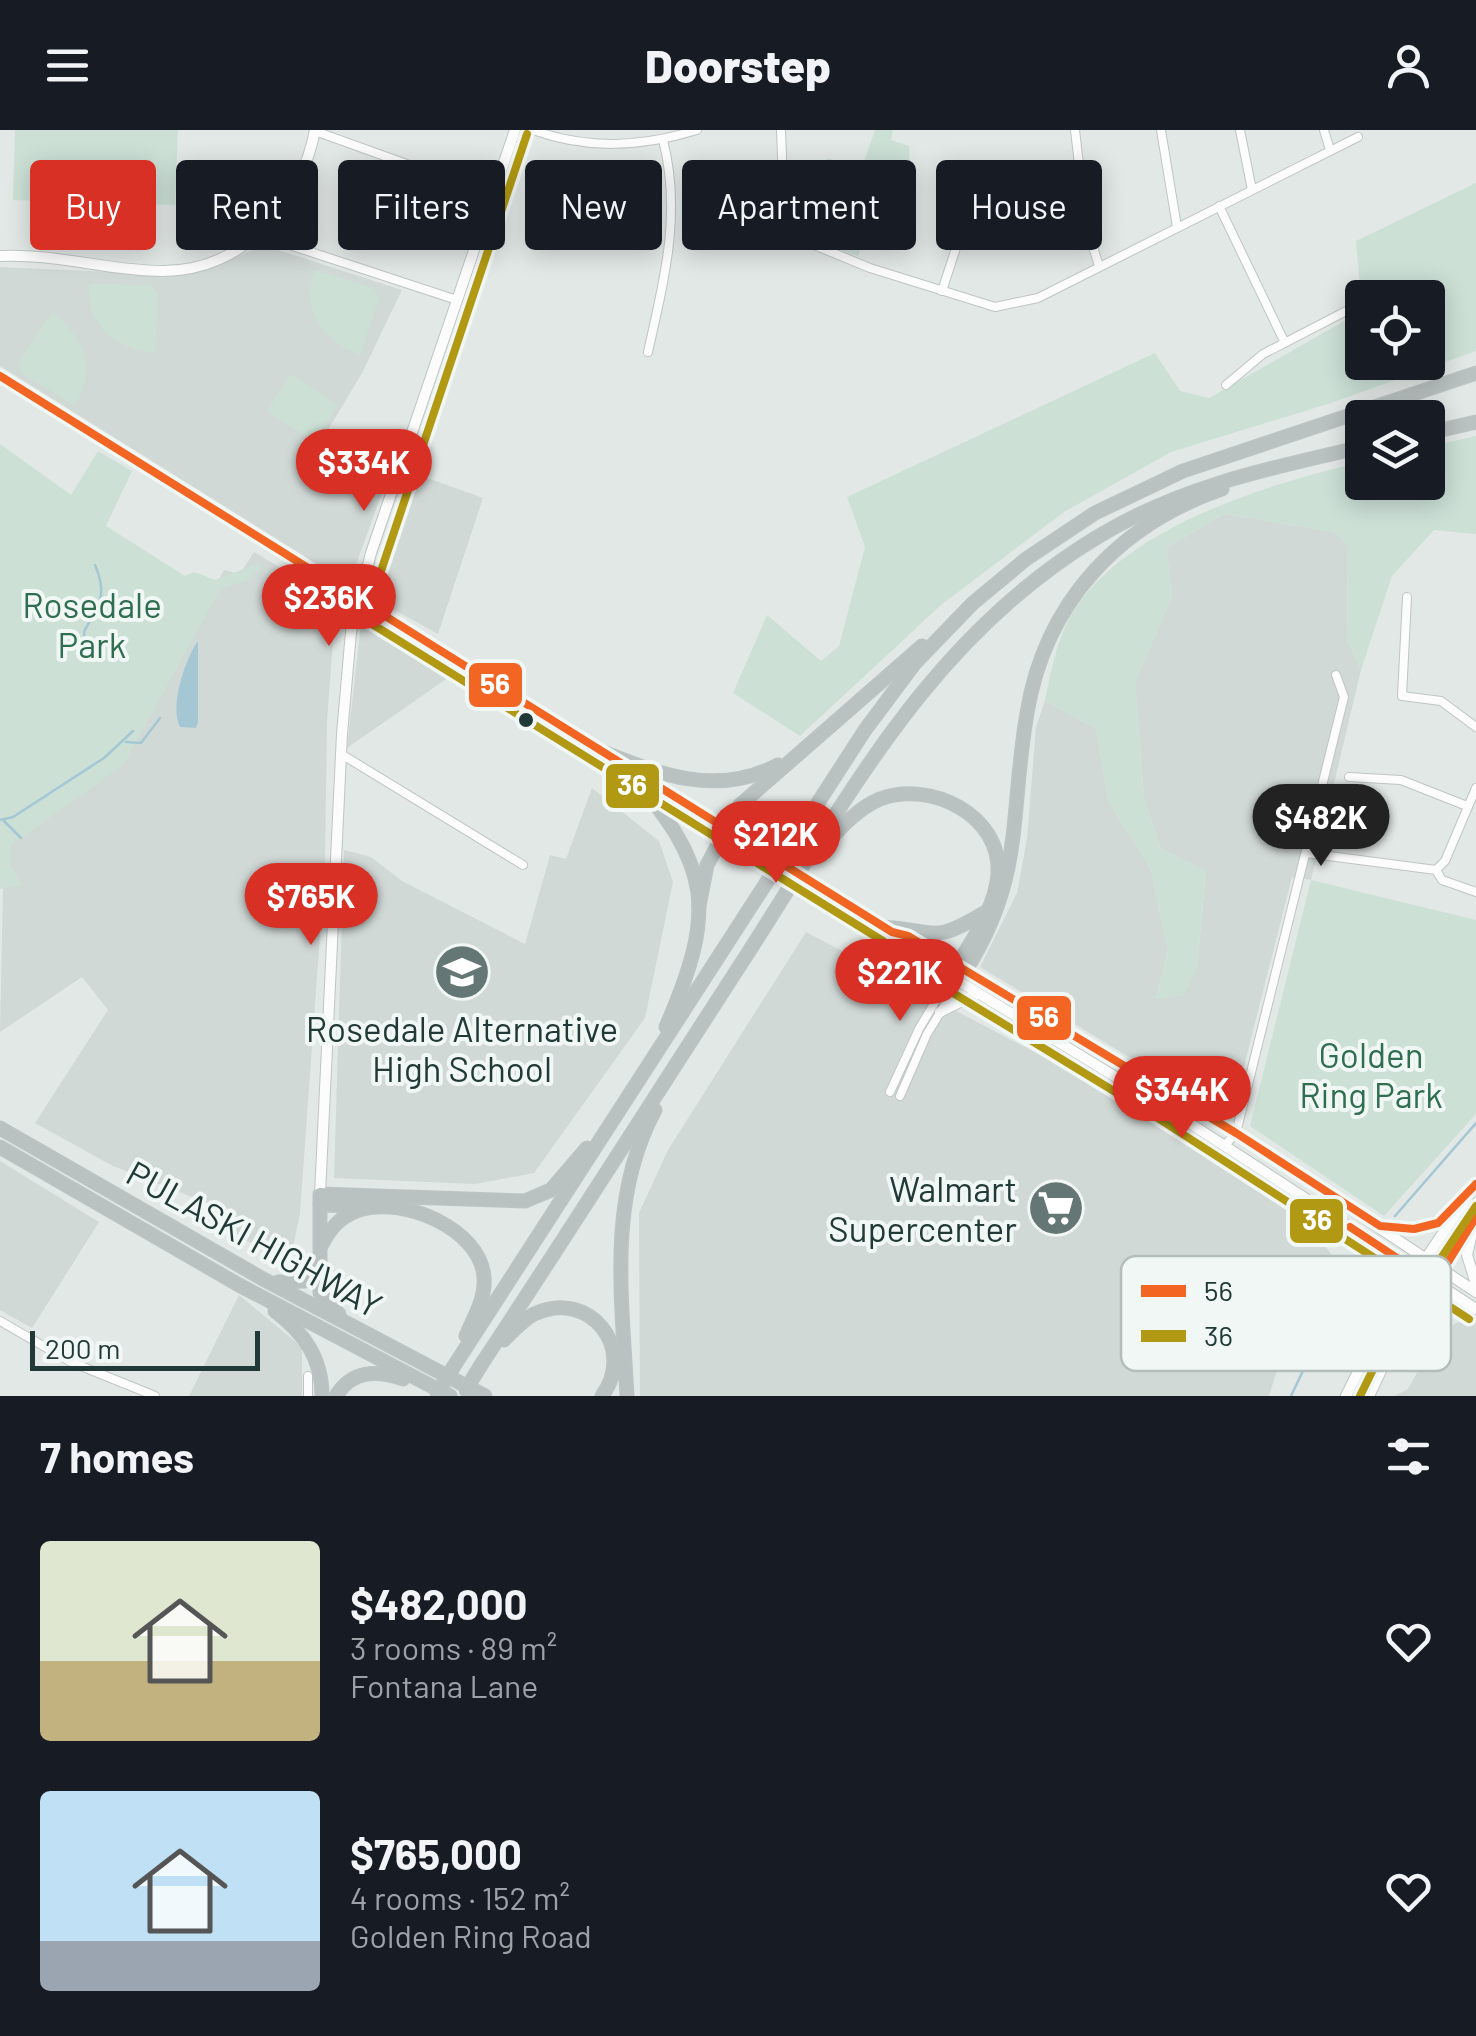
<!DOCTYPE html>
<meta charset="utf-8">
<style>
:root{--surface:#171b24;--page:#20242c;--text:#f1f3f6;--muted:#9ea1a6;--accent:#d93025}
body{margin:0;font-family:Barlow,sans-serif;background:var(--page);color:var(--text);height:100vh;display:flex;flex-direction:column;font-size:38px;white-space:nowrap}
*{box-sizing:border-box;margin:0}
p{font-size:32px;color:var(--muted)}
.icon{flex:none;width:55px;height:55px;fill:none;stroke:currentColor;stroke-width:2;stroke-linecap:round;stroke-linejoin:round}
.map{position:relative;height:1266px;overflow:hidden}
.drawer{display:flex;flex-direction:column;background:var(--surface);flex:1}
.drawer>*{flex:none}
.hud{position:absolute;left:30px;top:30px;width:1418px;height:90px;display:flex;gap:20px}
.fabs{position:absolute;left:1345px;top:150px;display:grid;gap:20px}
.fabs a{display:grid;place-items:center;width:100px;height:100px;border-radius:10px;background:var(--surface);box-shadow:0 5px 25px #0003;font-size:50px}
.scale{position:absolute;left:30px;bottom:25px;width:230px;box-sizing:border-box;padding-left:10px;border:5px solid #223a37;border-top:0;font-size:28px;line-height:35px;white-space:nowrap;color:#223a37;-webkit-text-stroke:8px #f1f7f5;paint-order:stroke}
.price{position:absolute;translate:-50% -85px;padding:0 22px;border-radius:35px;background:var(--accent);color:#fff;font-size:32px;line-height:65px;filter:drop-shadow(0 2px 5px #0008)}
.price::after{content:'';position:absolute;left:50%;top:60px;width:30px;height:22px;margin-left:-15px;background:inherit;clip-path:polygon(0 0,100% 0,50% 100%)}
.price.current{background:#222;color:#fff}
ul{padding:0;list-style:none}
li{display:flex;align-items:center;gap:30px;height:250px;padding:0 40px}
li span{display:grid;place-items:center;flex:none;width:280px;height:200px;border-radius:10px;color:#555}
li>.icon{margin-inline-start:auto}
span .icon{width:120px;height:120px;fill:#fffc;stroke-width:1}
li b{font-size:42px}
h2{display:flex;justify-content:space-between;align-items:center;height:120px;padding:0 40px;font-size:42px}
.pill{padding:0 35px;border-radius:10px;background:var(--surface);box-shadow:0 5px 25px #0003;font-size:35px;line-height:90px}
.pill.current{background:var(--accent);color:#fff}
header{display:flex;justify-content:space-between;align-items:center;height:130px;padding:0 40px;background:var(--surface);font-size:45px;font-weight:800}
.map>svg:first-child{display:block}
.built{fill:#d1d9d6}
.green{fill:#cce0d6}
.water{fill:#a5c7d4}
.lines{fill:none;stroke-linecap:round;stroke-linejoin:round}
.stream{stroke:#a5c7d4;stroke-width:2.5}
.street-casing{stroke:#bfc5c3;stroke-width:10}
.secondary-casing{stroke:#bfc5c4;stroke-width:12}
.highway-casing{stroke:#bcc4c3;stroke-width:15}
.street{stroke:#fbfcfb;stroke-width:8}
.secondary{stroke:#fbfcfb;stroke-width:10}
.highway{stroke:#bac1c1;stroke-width:12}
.secondary-bridge-casing{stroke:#bfc5c4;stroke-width:12;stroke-linecap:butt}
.highway-bridge-casing{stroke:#bcc4c3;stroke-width:15;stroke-linecap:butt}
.secondary-bridge{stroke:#fbfcfb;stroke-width:10}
.highway-bridge{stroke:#bac1c1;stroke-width:12}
.bus-1-casing{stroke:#f1f7f5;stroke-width:15}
.bus-2-casing{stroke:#f1f7f5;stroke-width:15}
.bus-1{stroke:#f26522;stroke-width:8}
.bus-2{stroke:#b29913;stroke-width:8}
.bus-dot{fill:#223a37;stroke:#f1f7f5;stroke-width:4}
.labels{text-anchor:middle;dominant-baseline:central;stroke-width:8;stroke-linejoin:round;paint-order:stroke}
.park-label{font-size:35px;fill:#2f6e50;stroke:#f1f7f5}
.poi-label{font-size:35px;fill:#223a37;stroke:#f1f7f5}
.street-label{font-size:35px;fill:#223a37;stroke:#f1f7f5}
.key{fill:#f1f7f5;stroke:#b3bebc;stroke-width:2.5}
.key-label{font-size:28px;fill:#223a37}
.line-badge{stroke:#f1f7f5;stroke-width:4}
.badge-label{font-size:28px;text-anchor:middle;font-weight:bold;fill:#fff}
</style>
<header><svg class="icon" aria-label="menu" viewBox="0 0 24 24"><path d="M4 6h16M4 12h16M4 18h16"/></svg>Doorstep<svg class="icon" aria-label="person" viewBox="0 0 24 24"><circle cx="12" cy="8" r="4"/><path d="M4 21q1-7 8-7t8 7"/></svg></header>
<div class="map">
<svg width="1476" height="1266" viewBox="0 0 1476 1266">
<rect width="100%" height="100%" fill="#e2e8e6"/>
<g class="built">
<polygon points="263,115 402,160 362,243 313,325 385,355 349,454 0,236 0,137 179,145 212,138"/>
<polygon points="408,341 483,368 438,504 373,468 368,461"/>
<polygon points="1224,384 1334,402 1348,415 1347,509 1361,540 1311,750 1292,747 1232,984 1217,980 980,837 1017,763 1027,709 1036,597 1045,570 1096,599 1109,672 1151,739 1168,821 1156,869 1197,837 1206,741 1160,718 1144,668 1135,552 1172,466 1166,418"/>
<polygon points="254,422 336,471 327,591 325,735 300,745 325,737 300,1083 290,1132 220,1098 212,1075 111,1035 35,993 108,880 82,847 0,902 4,715 175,530 224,440 240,444"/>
<polygon points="366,490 452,545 347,618 361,494"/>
<polygon points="592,658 659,711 673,752 645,888 534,1043 475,1054 334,1048 344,720 371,727 402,751 525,814 550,725 566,729"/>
<polygon points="806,802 1139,977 1308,1095 1336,1130 1283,1221 1269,1266 640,1266 639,1083 668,1020"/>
<polygon points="0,1031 99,1092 32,1198 0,1180"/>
<polygon points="239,1165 302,1217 302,1266 189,1266"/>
<polygon points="1471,1186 1476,1189 1476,1266 1394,1266 1408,1259 1440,1201"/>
</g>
<g class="green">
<polygon points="15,0 178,0 175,75 13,70"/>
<polygon points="875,0 893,0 891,10 909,16 913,95 893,96 873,83 858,126 835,118 850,73 837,68 827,28 861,40"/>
<polygon points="1476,53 1476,221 1331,273 1171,322 1064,382 941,475 800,606 733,563 767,485 821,531 839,516 865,417 847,367 1155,223 1180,261 1209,268 1362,181 1362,232 1428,232 1428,168 1362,168 1362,180 1356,111"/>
<path d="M314,140L374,158L379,168L360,225C323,210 300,181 314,140Z"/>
<path d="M89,154L151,155L158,163L155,223C115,218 86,197 89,154Z"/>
<path d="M52,182C83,206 98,239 75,275L21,243L19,232Z"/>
<polygon points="291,244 338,275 315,312 267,281"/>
<path d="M1476,306V404L1434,400L1392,446L1361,540L1347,509L1348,415L1334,402L1224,384L1166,418L1172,466L1135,552L1144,668L1160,718L1206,740L1197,837L1184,865L1156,869L1168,821L1151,739L1109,672L1096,599L1045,570C1051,543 1056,513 1069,489C1119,398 1268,354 1362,332V352H1428V317Z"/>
<polygon points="0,314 71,365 98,321 132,341 106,396 185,446 194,442 215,450 259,433 261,438 249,449 220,459 124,634 10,716 10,735 22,755 0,759"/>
<polygon points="1311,750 1476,790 1476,984 1384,1086 1250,996"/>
</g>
<path class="water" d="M198,511V592L196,598L180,597C169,577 185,529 198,511Z"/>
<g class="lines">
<g class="stream">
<path d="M86,525L84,502C97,476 109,467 95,435"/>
<polyline points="126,612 141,613 160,588"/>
<polyline points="0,690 13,687 104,628 133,601"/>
<polyline points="4,691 21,708"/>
<polyline points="1395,1086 1476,993"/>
<polyline points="1291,1266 1341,1161 1365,1130"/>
</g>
<g class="street-casing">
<g id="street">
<path d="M533,0C588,20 641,17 697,0"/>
<polyline points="781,0 784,80 797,108 870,138 995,177 1038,168 1358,7"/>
<polyline points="1075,0 1086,95 1099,136"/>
<polyline points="1161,0 1177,97"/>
<polyline points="1240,0 1252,60"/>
<polyline points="1324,0 1330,20"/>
<polyline points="315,1 437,45"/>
<polyline points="1219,76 1284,211"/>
<polyline points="259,105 457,170"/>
<polyline points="942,161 968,81 973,42"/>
<path d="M648,222C664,150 682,84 663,10"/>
<polyline points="1226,255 1263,224 1354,177"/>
<polyline points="1407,467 1402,566 1441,571 1476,597"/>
<polyline points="341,624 523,735"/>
<polyline points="1349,647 1401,650 1467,676"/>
<polyline points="1306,723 1436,740 1445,731 1476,658"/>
<polyline points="1436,740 1442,750 1476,762"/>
<polyline points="890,962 919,899 950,847"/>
<polyline points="900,966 927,904 959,852"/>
<polyline points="1225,1015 1236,1003 1344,567 1336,545"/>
<polyline points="0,1191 71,1232 155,1266"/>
<polyline points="308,1246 308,1266"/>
</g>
</g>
<g class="secondary-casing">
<g id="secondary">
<path d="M0,126C55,123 108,141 163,141C243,141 301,75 315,0"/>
<polyline points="0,246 592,619"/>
<polyline points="606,628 752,719"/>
<polyline points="820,759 892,802 908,806 1236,1003 1476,1162"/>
<polyline points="892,802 901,816 1160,974 1476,1179"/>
<polyline points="924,834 937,868"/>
<polyline points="940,882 978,863"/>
<polyline points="320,1064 342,604 351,502 371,423 515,0"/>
<path d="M1387,1097C1415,1101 1433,1098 1454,1079"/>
<polyline points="1472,1103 1467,1125 1476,1154"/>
<path d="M1365,1111C1386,1137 1389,1154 1382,1187"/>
<polyline points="1413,1190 1436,1177 1468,1176"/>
<polyline points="1346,1266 1381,1195 1476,1054"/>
<polyline points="1369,1266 1393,1215 1476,1087"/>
</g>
</g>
<g class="highway-casing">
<g id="highway">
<polyline points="1428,303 1476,292"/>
<path d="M586,615C650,640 711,670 778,635"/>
<path d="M628,641C712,737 717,779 666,897"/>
<path d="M821,719C839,700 856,679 880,669C930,650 1002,685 998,744C996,776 973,809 957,835"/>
<polyline points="699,776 707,735 739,676 922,516"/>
<path d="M883,797C938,801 933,814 984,783"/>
<path d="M966,840C1025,745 1009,687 1027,583C1045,473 1118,395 1222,359"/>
<polyline points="0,998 263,1149 485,1266"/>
<polyline points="0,1017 239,1155 450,1266"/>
<polyline points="320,1075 363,1076"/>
<path d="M321,1116C330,1099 340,1086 359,1080C402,1066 480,1098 484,1147C486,1168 474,1187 466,1206"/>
<polyline points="278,1152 305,1151 317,1136"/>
<path d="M275,1181C304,1203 322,1228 322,1266"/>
<polyline points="339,1184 320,1163 320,1064 525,1071 551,1060 587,1018"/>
<path d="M504,1210C513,1201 523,1190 534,1184C589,1158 637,1218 602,1266"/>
<path d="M481,1235C571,1099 659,960 748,823C850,664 932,506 1099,406C1182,356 1270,338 1362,317"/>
<polyline points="454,1236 865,600 915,533 973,473 1026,429 1095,383 1183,341 1476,243"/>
<path d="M336,1266C352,1240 376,1240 403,1249"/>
<path d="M627,1266C622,1168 607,1069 655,980"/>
</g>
</g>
<use href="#street" class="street"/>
<use href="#secondary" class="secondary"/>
<use href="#highway" class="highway"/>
<g class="secondary-bridge-casing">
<polyline id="secondary-bridge" points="752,719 820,759"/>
</g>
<g class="highway-bridge-casing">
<g id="highway-bridge">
<polyline points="465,1261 481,1235"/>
<polyline points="436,1265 454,1236"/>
</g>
</g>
<use href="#secondary-bridge" class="secondary-bridge"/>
<use href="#highway-bridge" class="highway-bridge"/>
<g class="bus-1-casing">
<g id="bus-1">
<polyline points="0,246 892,802 908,806 1236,1003 1380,1096 1414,1099 1438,1093 1476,1054"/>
<polyline points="1350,1097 1435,1153"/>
<polyline points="1435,1153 1476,1087"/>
</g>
</g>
<g class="bus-2-casing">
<g id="bus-2">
<polyline points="370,474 527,4"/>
<polyline points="351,481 883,811 894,827 1153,985 1469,1189"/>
<polyline points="1360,1266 1392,1201 1476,1076"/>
</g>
</g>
<use href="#bus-1" class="bus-1"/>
<use href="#bus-2" class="bus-2"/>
</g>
<defs>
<g id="school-disc" transform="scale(2.875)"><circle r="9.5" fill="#657774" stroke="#f1f7f5"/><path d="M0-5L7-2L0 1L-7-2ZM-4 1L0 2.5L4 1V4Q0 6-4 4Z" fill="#fff"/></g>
<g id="supermarket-disc" transform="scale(2.875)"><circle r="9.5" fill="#657774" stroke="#f1f7f5"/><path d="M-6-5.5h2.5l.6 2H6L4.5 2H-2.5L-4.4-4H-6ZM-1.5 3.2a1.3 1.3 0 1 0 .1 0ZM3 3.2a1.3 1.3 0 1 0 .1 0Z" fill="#fff"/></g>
</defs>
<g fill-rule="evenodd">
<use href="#school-disc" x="462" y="842"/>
<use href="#supermarket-disc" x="1056" y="1078"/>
</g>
<circle class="bus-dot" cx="526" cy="590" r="9"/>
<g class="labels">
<g class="park-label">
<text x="92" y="474">Rosedale<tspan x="92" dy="40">Park</tspan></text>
<text x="1371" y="924">Golden<tspan x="1371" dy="40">Ring Park</tspan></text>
</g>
<g class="poi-label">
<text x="462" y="898">Rosedale Alternative<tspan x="462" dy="40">High School</tspan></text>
<text x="1017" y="1058" text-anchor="end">Walmart<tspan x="1017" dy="40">Supercenter</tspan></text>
</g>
<g class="street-label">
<text transform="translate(255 1108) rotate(29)">PULASKI HIGHWAY</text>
</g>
</g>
<rect x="1121" y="1126" width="330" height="115" rx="15" class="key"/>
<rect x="1141" y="1155" width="45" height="12" fill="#f26522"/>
<rect x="1141" y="1200" width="45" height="12" fill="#b29913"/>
<g class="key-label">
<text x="1204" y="1171">56</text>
<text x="1204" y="1216">36</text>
</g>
<g class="line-badge">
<rect x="467" y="531" width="57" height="48" rx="10" fill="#f26522"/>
<rect x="604" y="632" width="57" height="48" rx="10" fill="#b29913"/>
<rect x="1015" y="864" width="58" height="48" rx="10" fill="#f26522"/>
<rect x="1288" y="1067" width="57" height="48" rx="10" fill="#b29913"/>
</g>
<g class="badge-label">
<text x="495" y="564">56</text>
<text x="632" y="665">36</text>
<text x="1044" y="897">56</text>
<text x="1317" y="1100">36</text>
</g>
</svg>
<div class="fabs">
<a><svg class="icon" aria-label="locate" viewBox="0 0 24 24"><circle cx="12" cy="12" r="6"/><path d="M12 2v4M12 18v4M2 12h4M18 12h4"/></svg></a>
<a><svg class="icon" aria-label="layers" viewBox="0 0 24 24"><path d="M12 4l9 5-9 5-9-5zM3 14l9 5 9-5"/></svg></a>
</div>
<div class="scale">200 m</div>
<b class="price" style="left:364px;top:384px">$334K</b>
<b class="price" style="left:329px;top:519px">$236K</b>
<b class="price current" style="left:1321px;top:739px">$482K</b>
<b class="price" style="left:776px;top:756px">$212K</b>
<b class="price" style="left:311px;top:818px">$765K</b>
<b class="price" style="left:900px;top:894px">$221K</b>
<b class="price" style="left:1182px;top:1011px">$344K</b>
<div class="hud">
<a class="pill current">Buy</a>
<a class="pill">Rent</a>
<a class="pill">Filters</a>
<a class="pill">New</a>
<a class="pill">Apartment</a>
<a class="pill">House</a>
</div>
</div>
<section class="drawer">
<h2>7 homes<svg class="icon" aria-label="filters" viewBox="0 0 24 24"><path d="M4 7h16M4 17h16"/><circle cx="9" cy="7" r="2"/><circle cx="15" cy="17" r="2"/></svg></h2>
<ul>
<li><span style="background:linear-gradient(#dfe7d0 60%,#c2b280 0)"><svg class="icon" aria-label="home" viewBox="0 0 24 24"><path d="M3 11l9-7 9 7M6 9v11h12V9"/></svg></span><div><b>$482,000</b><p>3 rooms · 89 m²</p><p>Fontana Lane</p></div><svg class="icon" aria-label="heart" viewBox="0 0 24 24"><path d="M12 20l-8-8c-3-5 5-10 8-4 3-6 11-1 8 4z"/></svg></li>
<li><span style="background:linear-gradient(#bfe0f5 75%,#9aa5b1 0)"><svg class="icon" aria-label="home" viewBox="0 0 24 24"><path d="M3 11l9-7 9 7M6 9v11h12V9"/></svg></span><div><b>$765,000</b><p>4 rooms · 152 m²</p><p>Golden Ring Road</p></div><svg class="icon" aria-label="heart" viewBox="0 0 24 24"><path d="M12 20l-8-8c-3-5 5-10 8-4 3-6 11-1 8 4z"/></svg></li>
</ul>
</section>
